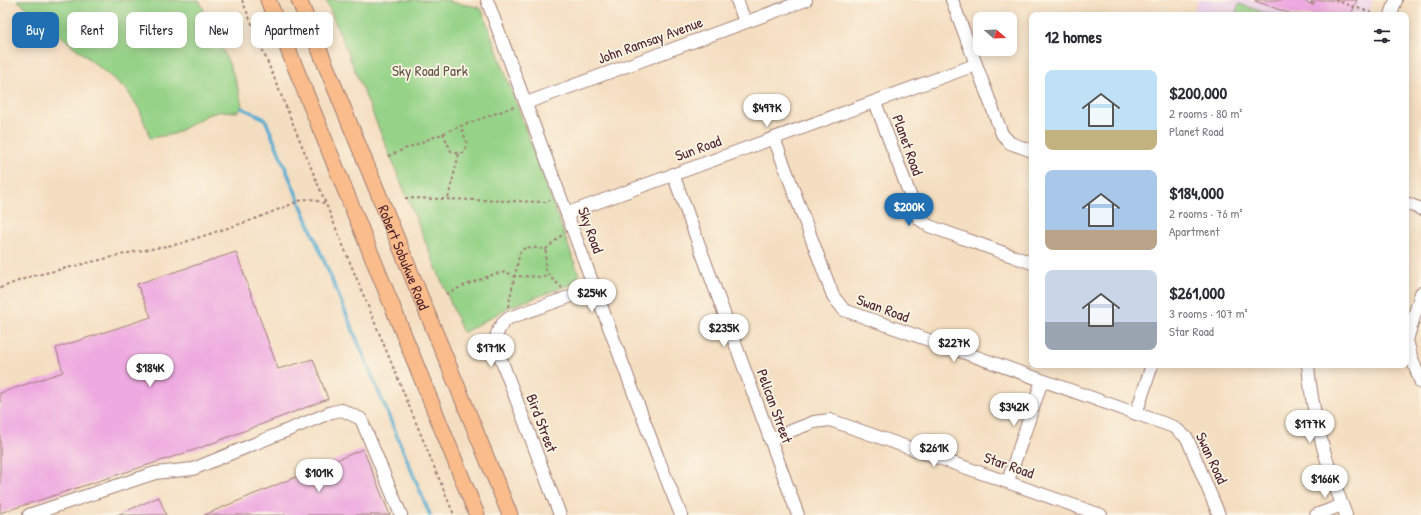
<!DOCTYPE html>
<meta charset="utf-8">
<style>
:root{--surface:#fff;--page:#f2f2f3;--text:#2b2b33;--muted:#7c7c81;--accent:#1f6fb2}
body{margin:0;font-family:"Patrick Hand",sans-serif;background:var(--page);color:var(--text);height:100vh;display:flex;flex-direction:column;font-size:15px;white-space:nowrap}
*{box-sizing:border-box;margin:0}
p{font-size:13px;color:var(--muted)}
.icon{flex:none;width:22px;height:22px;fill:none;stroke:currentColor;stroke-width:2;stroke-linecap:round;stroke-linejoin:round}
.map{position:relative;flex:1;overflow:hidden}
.sheet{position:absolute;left:1029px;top:12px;width:380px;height:356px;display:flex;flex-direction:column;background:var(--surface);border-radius:8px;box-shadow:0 2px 10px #0003}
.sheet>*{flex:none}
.guide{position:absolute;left:12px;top:12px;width:380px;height:36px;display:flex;gap:8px}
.needle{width:26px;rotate:109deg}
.fabs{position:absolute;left:973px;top:12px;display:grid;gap:8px}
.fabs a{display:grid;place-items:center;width:44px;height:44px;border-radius:8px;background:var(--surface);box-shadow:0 2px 10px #0003;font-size:20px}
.price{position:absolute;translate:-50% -34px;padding:0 9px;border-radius:14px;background:#fff;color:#222;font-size:13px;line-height:26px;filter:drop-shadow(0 1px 2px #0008)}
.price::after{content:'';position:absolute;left:50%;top:24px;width:12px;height:9px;margin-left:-6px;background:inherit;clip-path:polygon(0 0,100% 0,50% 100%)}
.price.selected{background:var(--accent);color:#fff}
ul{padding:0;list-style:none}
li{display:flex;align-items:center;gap:12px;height:100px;padding:0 16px}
li span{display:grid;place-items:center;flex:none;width:112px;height:80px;border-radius:8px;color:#555}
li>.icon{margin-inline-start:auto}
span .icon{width:48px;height:48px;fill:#fffc;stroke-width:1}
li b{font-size:17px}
h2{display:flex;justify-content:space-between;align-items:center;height:48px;padding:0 16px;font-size:17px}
.chip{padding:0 14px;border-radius:8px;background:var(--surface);box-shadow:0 2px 10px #0003;font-size:14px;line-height:36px}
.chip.selected{background:var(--accent);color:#fff}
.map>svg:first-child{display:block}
.built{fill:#ecd1ea}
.green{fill:#96d388;stroke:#70795a}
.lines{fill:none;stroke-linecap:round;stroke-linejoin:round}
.stream{stroke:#53acd0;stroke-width:3.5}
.building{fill:#eeaae0}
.minor-casing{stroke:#9f7e76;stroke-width:14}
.major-casing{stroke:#9f7e76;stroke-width:17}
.path{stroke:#9f7e76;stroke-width:2;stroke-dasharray:3 3;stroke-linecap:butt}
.minor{stroke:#fff;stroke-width:12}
.major{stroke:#fabc8b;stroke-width:15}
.labels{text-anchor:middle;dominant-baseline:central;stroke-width:3.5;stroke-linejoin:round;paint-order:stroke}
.street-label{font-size:15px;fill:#4a1f2b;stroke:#fcf5e5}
.park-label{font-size:15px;fill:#615547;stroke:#fcf5e5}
</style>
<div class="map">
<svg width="1421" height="515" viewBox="0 0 1421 515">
<rect width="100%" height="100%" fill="#fcf5e5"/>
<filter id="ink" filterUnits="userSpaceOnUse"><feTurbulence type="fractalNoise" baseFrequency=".025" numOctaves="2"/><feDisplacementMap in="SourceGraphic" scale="8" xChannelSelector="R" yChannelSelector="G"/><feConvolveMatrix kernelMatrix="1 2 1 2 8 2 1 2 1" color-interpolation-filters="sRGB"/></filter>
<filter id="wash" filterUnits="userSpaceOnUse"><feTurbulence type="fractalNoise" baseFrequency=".012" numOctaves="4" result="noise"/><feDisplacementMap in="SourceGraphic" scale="16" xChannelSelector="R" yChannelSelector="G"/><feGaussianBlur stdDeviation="0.9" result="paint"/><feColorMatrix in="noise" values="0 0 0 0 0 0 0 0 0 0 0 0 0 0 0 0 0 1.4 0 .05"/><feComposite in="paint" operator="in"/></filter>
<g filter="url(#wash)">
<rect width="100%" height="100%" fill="#f4dec1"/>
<polygon class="built" points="1198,0 1373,0 1368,15 1193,15"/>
<g class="green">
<path d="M17,0H199C213,29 239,77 242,108L237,112L221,111L207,115L174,134L150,138L140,110L126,89Z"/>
<polygon points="326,0 449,0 450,2 478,7 482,10 579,275 572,284 507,308 463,333"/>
<polygon points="1239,4 1272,15 1235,15"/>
</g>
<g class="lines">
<polyline class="stream" points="242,108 265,119 430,515"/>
</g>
<g id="blocks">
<g class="building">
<polygon points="1255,0 1301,0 1313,5 1315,0 1357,0 1351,15 1294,15 1255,1"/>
<polygon points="236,252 278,369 313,359 328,399 194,450 0,513 0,393 63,372 56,348 151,317 137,284"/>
<polygon points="363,449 390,515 204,515"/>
<polygon points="159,497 166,515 117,515"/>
</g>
</g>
</g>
<g filter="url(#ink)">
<use href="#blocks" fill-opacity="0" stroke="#9f7e76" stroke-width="1"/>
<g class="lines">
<g class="minor-casing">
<g id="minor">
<polyline points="487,0 658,458 681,515"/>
<polyline points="737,0 745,22"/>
<polyline points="952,0 1002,134 1010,143 1032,151"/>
<polyline points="1391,15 1396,0"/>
<polyline points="875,102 919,219 929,226 1032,263"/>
<polyline points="526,103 806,0"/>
<polyline points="774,138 833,296 844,310 1174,427 1187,438 1219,515"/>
<polyline points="673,174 798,515"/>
<polyline points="1406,203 1421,209"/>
<polyline points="568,213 975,65"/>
<polyline points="1421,293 1407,340 1411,356 1421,383"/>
<path d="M1308,365C1312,417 1327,467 1346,515"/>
<polyline points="1136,414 1152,365"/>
<polyline points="770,439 814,422 830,420 1101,515"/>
<polyline points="1008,481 1042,381"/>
<polyline points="29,515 155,473 193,469 332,412 342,410 361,419 401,515"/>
<path d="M560,515L496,346C495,334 499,325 509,318L595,288"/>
<polyline points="1316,515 1342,505"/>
</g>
</g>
<g class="major-casing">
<g id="major">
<polyline points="268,0 477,515"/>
<path id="s1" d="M299,0L510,515"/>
</g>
</g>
<g class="path">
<polyline points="242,0 454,515"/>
<polyline points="1335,0 1375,14"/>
<polyline points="1311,4 1313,0"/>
<polyline points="443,133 451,151 459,154"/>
<polyline points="388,156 461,126 516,106"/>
<polyline points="405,198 546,202 550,200"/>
<polyline points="448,198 459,154 464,152 467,143 461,126"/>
<path d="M546,250C544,274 545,272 562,288"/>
<path d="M0,288L29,277L133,252L179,244L252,220L302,200C309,198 315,199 321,203H325"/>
<polyline points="446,294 463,286 494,274 506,272 514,276 548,277"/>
<polyline points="508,307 520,252 526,247 546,249 562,235"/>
</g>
<use href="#minor" class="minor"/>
<use href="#major" class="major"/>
</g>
</g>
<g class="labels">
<g class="street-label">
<text transform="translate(650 40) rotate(-20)">John Ramsay Avenue</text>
<text transform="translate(908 145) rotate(70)">Planet Road</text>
<text transform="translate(698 148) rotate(-20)">Sun Road</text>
<text transform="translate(591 230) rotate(70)">Sky Road</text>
<text stroke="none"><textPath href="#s1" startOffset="278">Robert Sobukwe Road</textPath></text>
<text transform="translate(883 308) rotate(20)">Swan Road</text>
<text transform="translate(775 406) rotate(70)">Pelican Street</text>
<text transform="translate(542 423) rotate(69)">Bird Street</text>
<text transform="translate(1212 458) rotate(65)">Swan Road</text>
<text transform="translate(1009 465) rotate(19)">Star Road</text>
</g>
<g class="park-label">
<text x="430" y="70">Sky Road Park</text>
</g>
</g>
</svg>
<div class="fabs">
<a><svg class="needle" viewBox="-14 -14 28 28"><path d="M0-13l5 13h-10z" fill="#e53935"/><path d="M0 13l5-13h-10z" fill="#7c7c81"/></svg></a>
</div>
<b class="price" style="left:767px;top:128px">$497K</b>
<b class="price selected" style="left:909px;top:227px">$200K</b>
<b class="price" style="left:592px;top:313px">$254K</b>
<b class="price" style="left:724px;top:348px">$235K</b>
<b class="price" style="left:954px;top:363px">$227K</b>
<b class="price" style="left:491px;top:368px">$171K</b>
<b class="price" style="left:150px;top:388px">$184K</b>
<b class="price" style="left:1014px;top:427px">$342K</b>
<b class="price" style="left:1310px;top:444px">$177K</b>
<b class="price" style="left:934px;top:468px">$261K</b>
<b class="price" style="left:319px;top:493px">$101K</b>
<b class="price" style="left:1325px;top:499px">$166K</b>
<div class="guide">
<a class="chip selected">Buy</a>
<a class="chip">Rent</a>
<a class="chip">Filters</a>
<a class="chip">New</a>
<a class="chip">Apartment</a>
</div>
<section class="sheet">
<h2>12 homes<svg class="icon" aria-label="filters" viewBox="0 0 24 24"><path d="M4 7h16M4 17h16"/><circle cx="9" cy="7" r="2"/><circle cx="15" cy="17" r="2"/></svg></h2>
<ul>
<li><span style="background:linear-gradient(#bfe0f5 75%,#c2b280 0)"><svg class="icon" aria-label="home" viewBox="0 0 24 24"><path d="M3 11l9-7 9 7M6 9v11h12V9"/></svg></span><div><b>$200,000</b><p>2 rooms · 80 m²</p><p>Planet Road</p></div></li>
<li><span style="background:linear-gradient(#a9c7e8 75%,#b9a48a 0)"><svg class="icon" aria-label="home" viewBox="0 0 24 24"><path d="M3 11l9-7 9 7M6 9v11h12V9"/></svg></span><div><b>$184,000</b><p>2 rooms · 76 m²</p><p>Apartment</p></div></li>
<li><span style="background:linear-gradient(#c9d6e8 65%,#9aa5b1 0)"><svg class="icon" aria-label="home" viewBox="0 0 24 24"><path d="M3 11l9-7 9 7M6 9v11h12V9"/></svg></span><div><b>$261,000</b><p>3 rooms · 107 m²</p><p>Star Road</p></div></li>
</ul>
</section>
</div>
